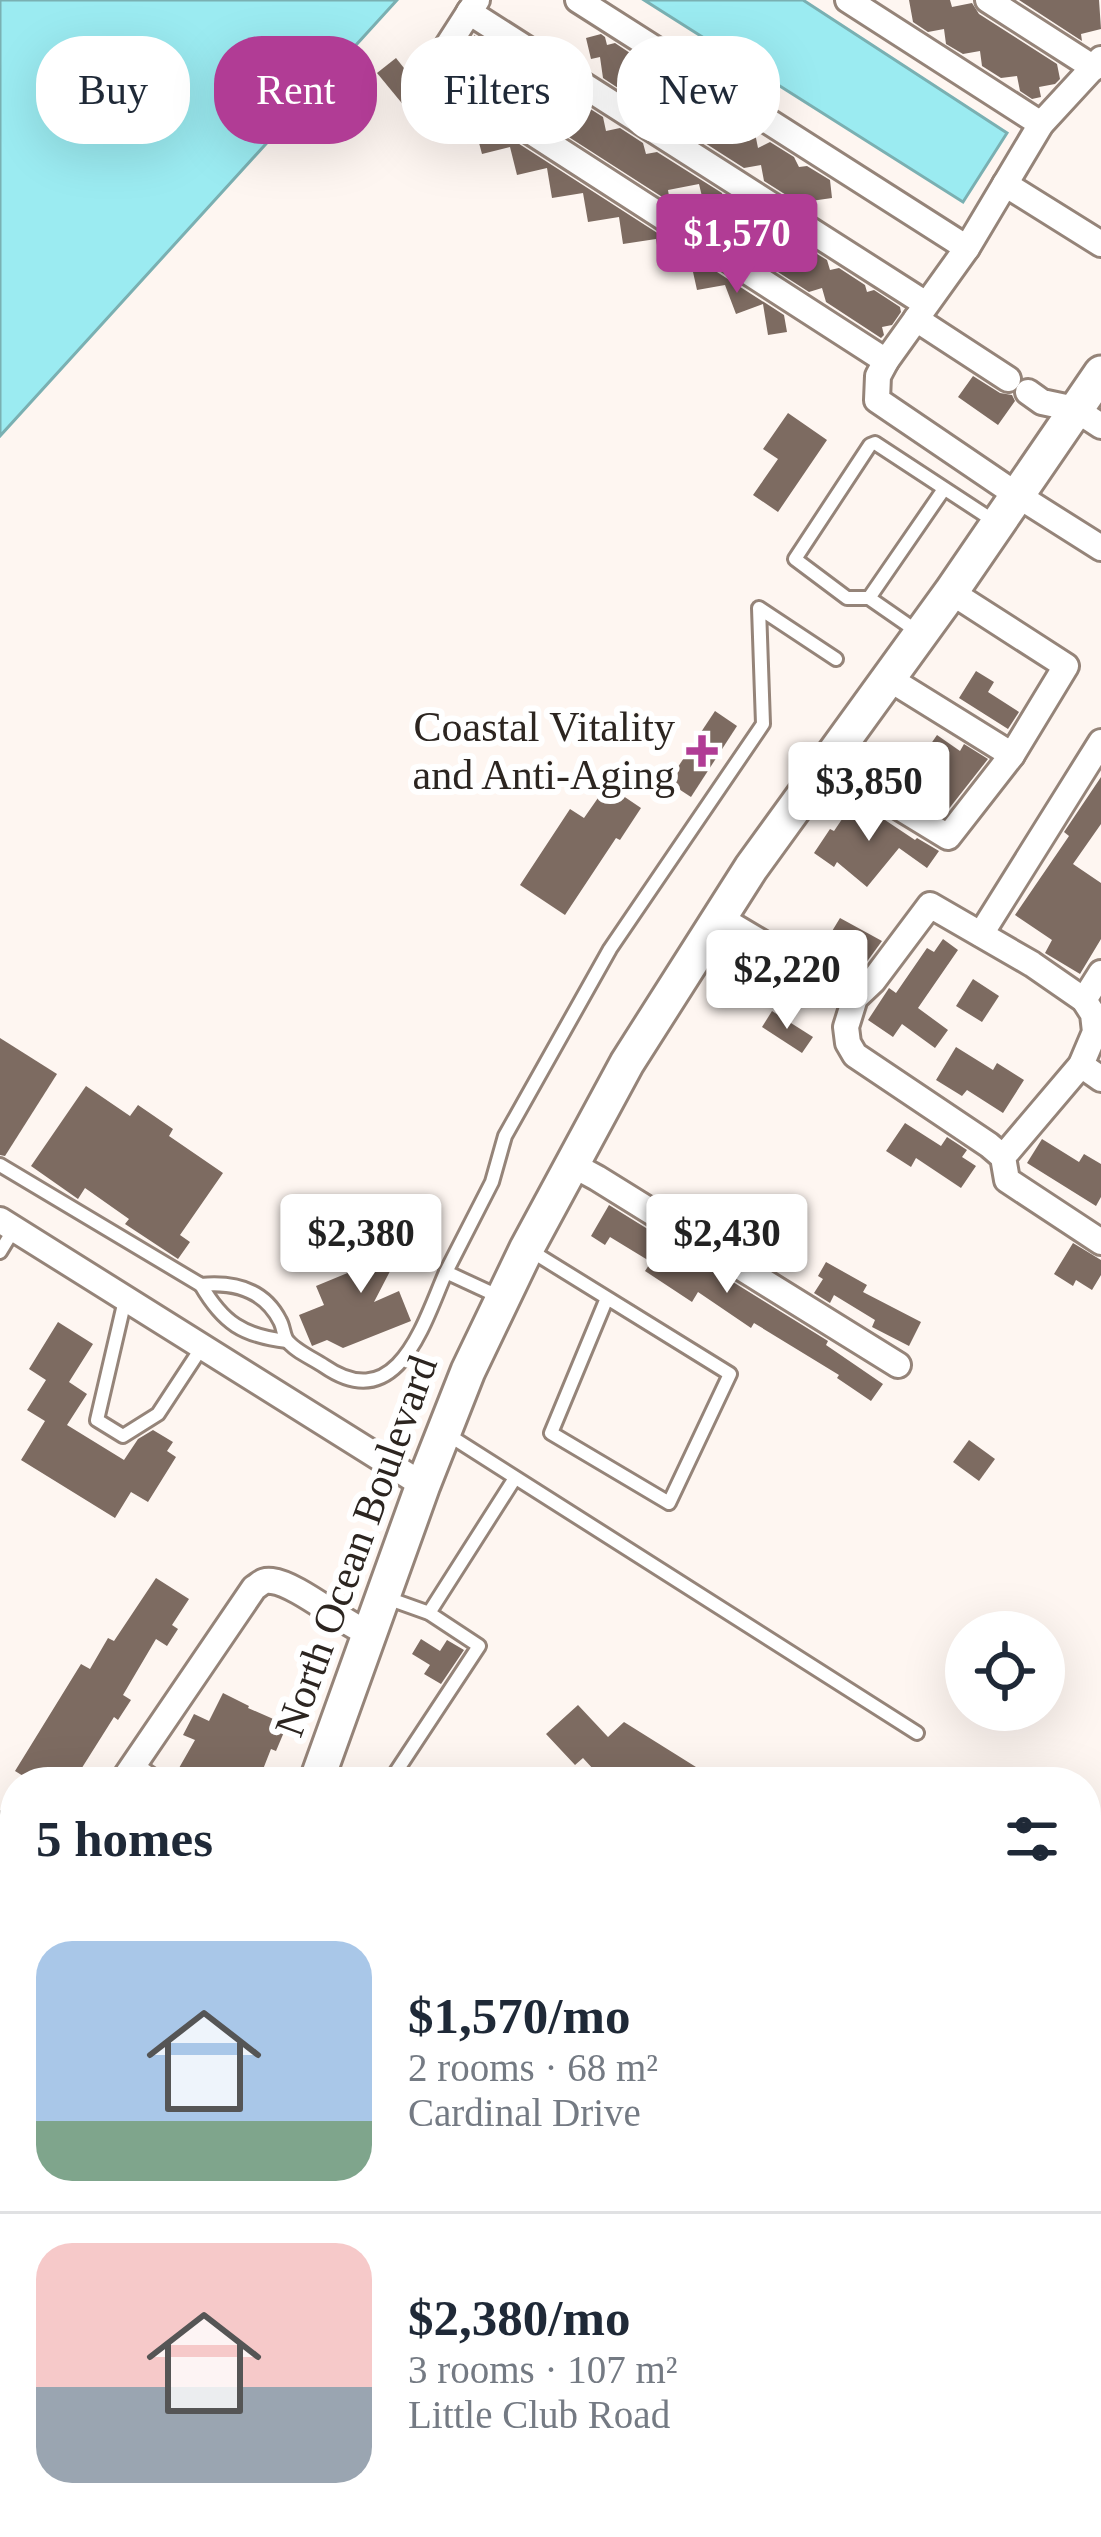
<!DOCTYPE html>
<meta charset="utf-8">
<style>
:root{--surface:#fff;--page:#f6f6f7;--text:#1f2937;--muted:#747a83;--line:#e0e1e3;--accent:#b13c95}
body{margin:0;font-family:"Times New Roman",serif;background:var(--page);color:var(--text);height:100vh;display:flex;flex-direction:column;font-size:45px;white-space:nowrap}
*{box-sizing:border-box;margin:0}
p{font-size:39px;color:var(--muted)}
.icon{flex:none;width:66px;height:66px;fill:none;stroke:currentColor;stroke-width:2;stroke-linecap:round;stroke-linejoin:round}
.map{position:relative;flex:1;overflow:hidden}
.sheet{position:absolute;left:0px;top:1767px;width:1101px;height:771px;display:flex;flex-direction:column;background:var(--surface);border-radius:48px 48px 0 0;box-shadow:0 12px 48px #0002}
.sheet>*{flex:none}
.banner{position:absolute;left:36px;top:36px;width:1029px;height:108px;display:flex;gap:24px}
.fabs{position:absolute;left:945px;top:1611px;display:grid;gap:24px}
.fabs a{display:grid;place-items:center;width:120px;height:120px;border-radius:50%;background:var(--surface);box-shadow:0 12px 48px #0002;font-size:60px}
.price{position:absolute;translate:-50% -102px;padding:0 27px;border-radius:12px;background:#fff;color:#222;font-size:39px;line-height:78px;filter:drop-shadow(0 3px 6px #0008)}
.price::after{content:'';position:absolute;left:50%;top:72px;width:36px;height:27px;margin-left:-18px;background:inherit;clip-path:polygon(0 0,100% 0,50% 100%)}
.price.active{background:var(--accent);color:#fff}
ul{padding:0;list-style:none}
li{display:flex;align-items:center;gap:36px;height:300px;padding:0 36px}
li+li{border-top:3px solid var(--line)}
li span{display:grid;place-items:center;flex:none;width:336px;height:240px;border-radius:36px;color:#555}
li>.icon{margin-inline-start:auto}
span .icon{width:144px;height:144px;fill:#fffc;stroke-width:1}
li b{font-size:51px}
h2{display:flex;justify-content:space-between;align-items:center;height:144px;padding:0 36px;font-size:51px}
.chip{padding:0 42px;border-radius:48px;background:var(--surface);box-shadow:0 12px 48px #0002;font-size:42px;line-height:108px}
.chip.active{background:var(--accent);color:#fff}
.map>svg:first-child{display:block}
.water{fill:#9bebf1;stroke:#7ab0b2;stroke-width:3}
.building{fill:#7d6b61}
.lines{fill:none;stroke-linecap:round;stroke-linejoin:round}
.lane-casing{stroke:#958479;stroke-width:18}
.street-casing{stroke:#958479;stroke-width:30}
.secondary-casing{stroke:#958479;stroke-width:39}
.lane{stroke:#fff;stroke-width:12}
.street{stroke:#fff;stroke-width:24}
.secondary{stroke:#fff;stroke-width:33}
.poi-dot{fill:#b13c95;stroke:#fff;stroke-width:4.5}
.labels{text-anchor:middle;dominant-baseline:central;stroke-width:12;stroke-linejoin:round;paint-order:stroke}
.poi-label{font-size:42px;fill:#2c2520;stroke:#fff;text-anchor:end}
.street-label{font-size:42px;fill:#2c2520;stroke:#fff}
</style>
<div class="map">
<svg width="1101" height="2537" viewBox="0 0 1101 2537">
<rect width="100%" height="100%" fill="#fef6f1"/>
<g class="water">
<polygon points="0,0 397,0 0,436"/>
<polygon points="644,0 803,0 1007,133 963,202"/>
<polygon points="1101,1816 1101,2537 463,2537 475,2523 1086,2523 1086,1833"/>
</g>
<g class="building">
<polygon points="909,0 950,0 952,7 972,3 979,14 1057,64 1060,79 1055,84 1039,87 1041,97 1032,99 1020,91 1017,76 1001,78 982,66 980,51 963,54 946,44 944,29 928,32 913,22"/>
<polygon points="1019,0 1099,0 1101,29 1081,34 1082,41"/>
<polygon points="601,34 605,37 607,45 615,43 639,59 642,76 622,80 624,92 603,78 600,57 591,59 586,38"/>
<polygon points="474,35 496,49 498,58 507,56 533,73 536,82 545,80 570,96 572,105 581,103 603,117 606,131 620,128 643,143 646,154 657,152 722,193 727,212 732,210 740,239 770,232 768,223 792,238 795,252 809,249 827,260 830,270 839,268 865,285 867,292 874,290 900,307 901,312 892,325 882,327 884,335 881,338 826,302 822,288 809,292 716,232 710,208 705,209 699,184 668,190 670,202 494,89 492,76 479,79 461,67 458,61 469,42 476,41"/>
<polygon points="396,58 423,92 405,107 377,73"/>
<polygon points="654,69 677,83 681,98 697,95 721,111 723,119 732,118 755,133 758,148 770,142 794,157 799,167 807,166 830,180 832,198 811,201 813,212 764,181 761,165 744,168 683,129 677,103 664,107"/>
<polygon points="471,113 676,245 680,266 661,269 656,239 623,244 619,217 588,222 583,193 552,198 547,168 517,175 510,147 482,154"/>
<polygon points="689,254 784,315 787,332 768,335 763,304 736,314 725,285 697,290"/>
<polygon points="973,376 1000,393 1012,395 1015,401 998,425 958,397"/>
<polygon points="788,413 827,440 778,512 753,495 778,459 763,449"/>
<polygon points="976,671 994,682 988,692 1019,712 1008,729 959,698"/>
<polygon points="715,711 737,726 691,797 668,782"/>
<polygon points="937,735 960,751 964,744 988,759 944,815 888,781 906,753 919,761"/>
<polygon points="1101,777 1101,824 1073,864 1101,883 1101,939 1080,974 1045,953 1052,940 1015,915 1069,836 1064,832"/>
<polygon points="607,785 641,808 620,840 616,838 565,915 520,885 570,809 584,818"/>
<polygon points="855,800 915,840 917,838 939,851 927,868 899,848 867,887 837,862 834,867 814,853 830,829 834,831"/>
<polygon points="840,918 882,941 863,967 856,962 851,969 820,951"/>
<polygon points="943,939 958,950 918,1008 948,1030 935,1048 902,1024 893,1037 868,1020 889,988 896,993 927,948 934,952"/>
<polygon points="734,947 760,965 737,999 710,980"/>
<polygon points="973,979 999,996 982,1022 956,1006"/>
<polygon points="772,1011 813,1037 802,1053 762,1027"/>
<polygon points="0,1038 57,1074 5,1156 0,1155"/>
<polygon points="956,1047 993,1070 997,1063 1024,1080 1003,1113 967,1090 962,1096 936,1080"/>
<polygon points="86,1086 130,1116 138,1105 173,1129 169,1136 223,1173 180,1235 190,1242 178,1259 125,1224 129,1219 85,1188 78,1199 31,1166"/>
<polygon points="905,1123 941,1146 947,1137 967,1150 962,1157 976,1166 961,1188 916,1158 911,1167 886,1151"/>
<polygon points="1042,1139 1079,1162 1084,1154 1101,1164 1101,1197 1096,1206 1027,1163"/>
<polygon points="609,1205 828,1341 826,1345 883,1384 871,1401 837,1378 839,1375 754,1323 751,1328 698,1292 692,1302 645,1271 651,1262 610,1237 605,1245 591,1236"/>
<polygon points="389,1214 413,1227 374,1302 399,1291 411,1321 343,1348 327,1340 312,1346 299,1315 324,1305 316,1286 362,1267"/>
<polygon points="1073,1243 1101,1260 1101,1275 1092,1290 1076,1280 1073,1286 1054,1274"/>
<polygon points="826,1262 867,1285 863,1292 921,1322 909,1346 872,1327 875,1320 834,1295 830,1303 814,1293 823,1279 818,1276"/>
<polygon points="58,1322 93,1344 69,1382 87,1394 67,1425 124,1460 138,1439 153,1430 173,1442 167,1451 176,1457 148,1502 131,1492 115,1518 21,1460 45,1421 27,1410 46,1380 29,1369"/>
<polygon points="969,1440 995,1459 979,1481 953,1462"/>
<polygon points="156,1578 189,1599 172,1625 178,1629 167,1646 156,1639 123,1695 131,1700 118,1720 114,1717 73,1782 33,1782 15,1771 81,1664 90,1669 108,1638 114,1641"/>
<polygon points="421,1639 440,1651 447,1640 464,1650 441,1684 424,1674 430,1665 412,1654"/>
<polygon points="223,1693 249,1706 248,1708 287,1725 276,1751 271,1749 258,1782 171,1782 195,1740 183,1735 194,1714 209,1721"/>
<polygon points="578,1705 608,1737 624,1722 720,1782 605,1782 583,1758 575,1765 546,1734"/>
<polygon points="0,1810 15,1820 15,1854 0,1878"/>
<polygon points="0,1996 15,2006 15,2071 0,2092"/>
<polygon points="15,2137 15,2228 0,2218 0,2159"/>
</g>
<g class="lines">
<g class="lane-casing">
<g id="lane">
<polyline points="869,598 944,489"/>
<polyline points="918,632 869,598 847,598 795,559 870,445 875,443 997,523"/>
<path d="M0,1165L201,1285C233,1282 264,1289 280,1321C283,1326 283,1333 286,1339C293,1350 312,1358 324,1366C398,1417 424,1322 446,1272L502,1298"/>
<polyline points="528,1249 730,1374 669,1503 551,1433 607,1298"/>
<polyline points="0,1252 14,1229"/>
<polyline points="446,1272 492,1182 505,1136 610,949 763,724 759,608 836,659"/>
<path d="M201,1285C223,1323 243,1336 287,1341"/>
<polyline points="125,1300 97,1420 123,1436 158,1414 202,1347"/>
<polyline points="447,1434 917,1733"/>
<polyline points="387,1598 429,1613 479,1646 392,1778"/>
<polyline points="429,1613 515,1478"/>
<polyline points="136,1764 161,1781"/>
<polyline points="0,2332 15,2341"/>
</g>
</g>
<g class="street-casing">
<g id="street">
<polyline points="477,0 441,56 441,67 449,79 886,361"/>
<polyline points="578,0 967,248"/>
<polyline points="848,0 1041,124"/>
<polyline points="988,0 1094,68"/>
<polyline points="469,12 926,304"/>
<polyline points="1101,59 1041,124 967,248 886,361 878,376 877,400 1017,495 1101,548"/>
<polyline points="1005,184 1101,244"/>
<polyline points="916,319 1008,379"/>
<polyline points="1028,392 1042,402 1075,409 1101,426"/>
<polyline points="888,678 1012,755"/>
<polyline points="825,762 948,837 1012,755 1066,666 951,592"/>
<polyline points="720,918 855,998"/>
<polyline points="981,934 1101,742"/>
<polyline points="1084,1000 1101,973"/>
<polyline points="1081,1065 1101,1079"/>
<polyline points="1003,1157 1081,1065 1095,1032 1093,1014 1084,1000 1032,964 930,905 873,981 855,998 846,1027 848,1043 855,1055 989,1145 1003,1157 1007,1180 1101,1242"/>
<polyline points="573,1165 597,1178 898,1365"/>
<polyline points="0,1220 423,1485"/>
<path d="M122,1782L254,1588C262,1583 262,1580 272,1581C297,1584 341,1622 368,1633"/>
<polyline points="0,1957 15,1935"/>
</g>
</g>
<g class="secondary-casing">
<g id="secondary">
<polyline points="316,1782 423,1485 468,1371 527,1248 627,1063 751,868 951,592 1101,373"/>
<polyline points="0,2436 15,2414"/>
</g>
</g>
<use href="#lane" class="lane"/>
<use href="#street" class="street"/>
<use href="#secondary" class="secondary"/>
</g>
<path class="poi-dot" d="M696 733h12v12h12v12h-12v12h-12v-12h-12v-12h12z"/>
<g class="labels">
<g class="poi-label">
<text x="675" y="727">Coastal Vitality<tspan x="675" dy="48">and Anti-Aging</tspan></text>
</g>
<g class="street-label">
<text transform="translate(356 1546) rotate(-70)">North Ocean Boulevard</text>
</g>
</g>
</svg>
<div class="fabs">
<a><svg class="icon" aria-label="locate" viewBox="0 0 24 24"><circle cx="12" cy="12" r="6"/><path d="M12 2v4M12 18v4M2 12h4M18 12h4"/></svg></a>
</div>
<b class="price active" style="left:737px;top:296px">$1,570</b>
<b class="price" style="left:869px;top:844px">$3,850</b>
<b class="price" style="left:787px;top:1032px">$2,220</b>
<b class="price" style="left:361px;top:1296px">$2,380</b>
<b class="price" style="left:727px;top:1296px">$2,430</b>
<div class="banner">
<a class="chip">Buy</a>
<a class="chip active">Rent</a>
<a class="chip">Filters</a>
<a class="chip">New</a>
</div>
<section class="sheet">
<h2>5 homes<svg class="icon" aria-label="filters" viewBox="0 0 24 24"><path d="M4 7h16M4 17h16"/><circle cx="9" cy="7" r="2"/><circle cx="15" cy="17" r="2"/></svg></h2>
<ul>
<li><span style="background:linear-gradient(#a9c7e8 75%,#7fa58c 0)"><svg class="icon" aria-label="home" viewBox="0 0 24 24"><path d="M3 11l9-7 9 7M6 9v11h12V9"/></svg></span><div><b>$1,570/mo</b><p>2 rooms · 68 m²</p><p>Cardinal Drive</p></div></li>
<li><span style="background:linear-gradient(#f6c9c9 60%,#9aa5b1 0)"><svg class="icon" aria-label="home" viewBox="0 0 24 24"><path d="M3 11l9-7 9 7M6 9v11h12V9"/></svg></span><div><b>$2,380/mo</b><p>3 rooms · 107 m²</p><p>Little Club Road</p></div></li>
</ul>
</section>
</div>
